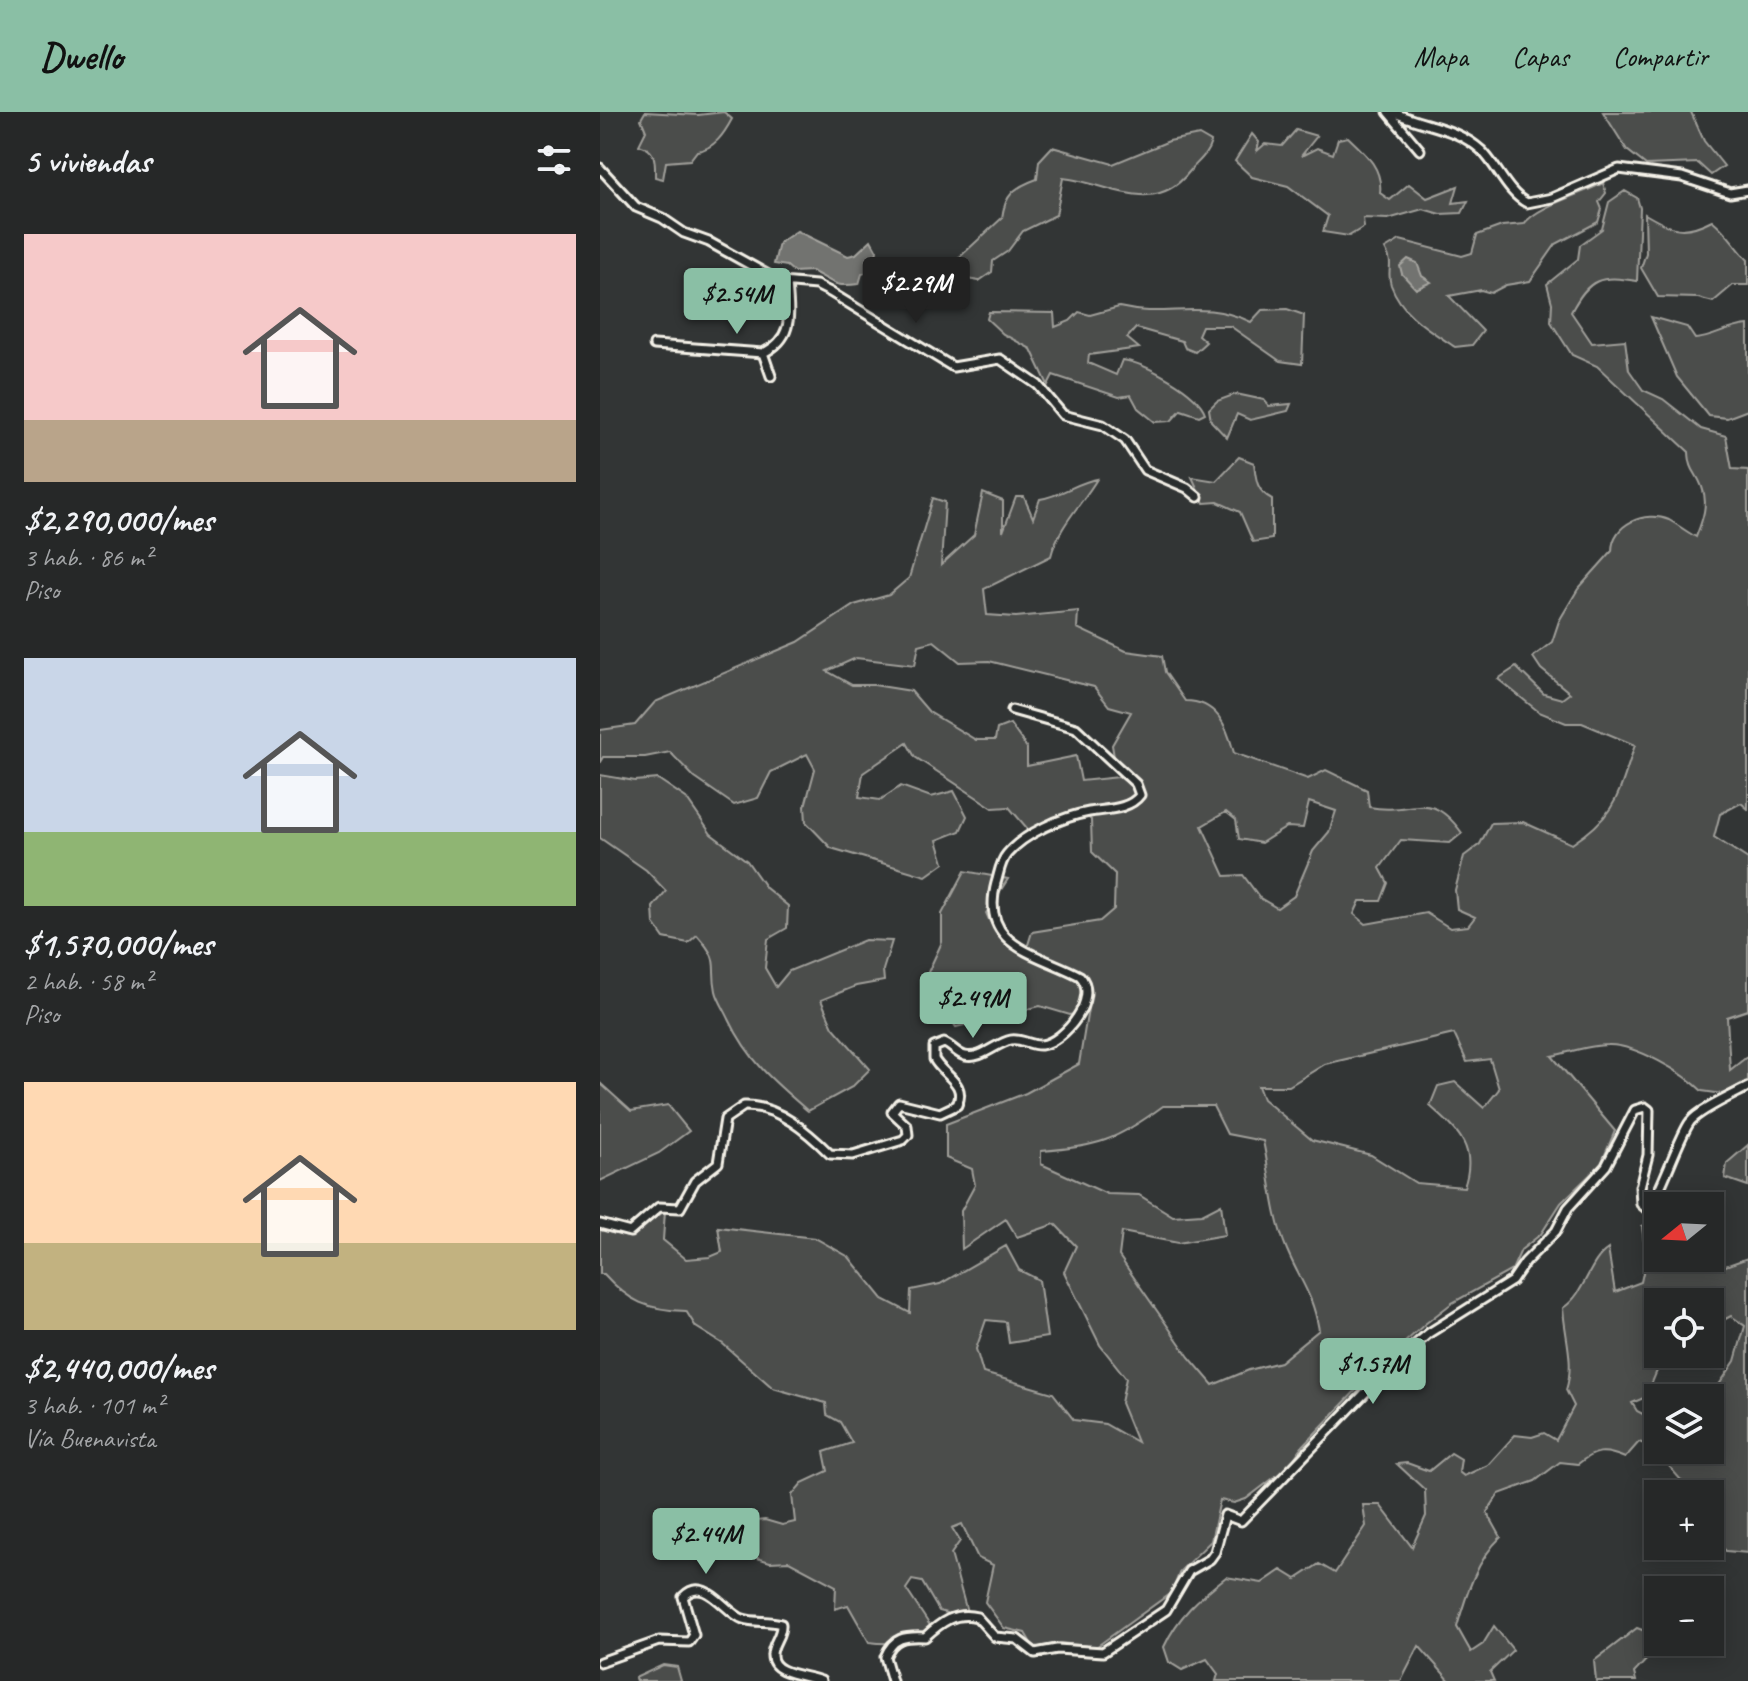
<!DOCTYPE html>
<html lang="es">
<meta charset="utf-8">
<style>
:root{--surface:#262828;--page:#323434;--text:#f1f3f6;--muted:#a4a6a8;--line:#424445;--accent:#8abfa5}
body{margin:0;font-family:Caveat,sans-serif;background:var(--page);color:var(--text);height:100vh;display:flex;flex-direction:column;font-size:30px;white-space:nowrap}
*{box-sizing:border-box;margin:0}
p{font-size:26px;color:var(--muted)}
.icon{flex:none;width:44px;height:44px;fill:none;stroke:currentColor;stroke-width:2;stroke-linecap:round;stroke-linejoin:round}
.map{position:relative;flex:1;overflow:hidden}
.drawer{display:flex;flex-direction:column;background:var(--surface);width:600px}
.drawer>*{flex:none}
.needle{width:52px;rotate:252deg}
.fabs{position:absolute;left:1044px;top:1080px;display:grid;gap:16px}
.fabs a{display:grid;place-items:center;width:80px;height:80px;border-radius:0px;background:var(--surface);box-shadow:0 4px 20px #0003,0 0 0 2px var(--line);font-size:40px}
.price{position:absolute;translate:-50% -68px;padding:0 18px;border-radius:8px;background:var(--accent);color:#111;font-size:26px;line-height:52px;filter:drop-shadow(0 2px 4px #0008)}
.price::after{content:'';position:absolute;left:50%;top:48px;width:24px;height:18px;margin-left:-12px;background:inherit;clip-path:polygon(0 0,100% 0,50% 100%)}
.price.on{background:#222;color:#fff}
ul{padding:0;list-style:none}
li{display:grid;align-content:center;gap:16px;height:424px;padding:0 24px}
li span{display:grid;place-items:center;height:248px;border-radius:0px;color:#555}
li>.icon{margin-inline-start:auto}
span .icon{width:144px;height:144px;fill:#fffc;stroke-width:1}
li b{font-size:34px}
h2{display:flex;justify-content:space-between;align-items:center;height:96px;padding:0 24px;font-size:34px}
header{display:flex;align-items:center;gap:48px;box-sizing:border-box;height:112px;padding:0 40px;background:var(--accent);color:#111}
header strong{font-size:38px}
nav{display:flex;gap:44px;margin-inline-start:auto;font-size:28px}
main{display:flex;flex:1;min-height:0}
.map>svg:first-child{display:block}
.green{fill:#4b4d4c;stroke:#a09f9a;stroke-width:2;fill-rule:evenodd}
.water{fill:#727370;stroke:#a6a5a0;stroke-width:2}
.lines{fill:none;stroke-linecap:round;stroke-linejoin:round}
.street-casing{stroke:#f4f1e8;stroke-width:13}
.street{stroke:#2a2d2e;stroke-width:7}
</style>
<header>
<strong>Dwello</strong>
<nav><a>Mapa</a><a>Capas</a><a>Compartir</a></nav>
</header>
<main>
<section class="drawer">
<h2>5 viviendas<svg class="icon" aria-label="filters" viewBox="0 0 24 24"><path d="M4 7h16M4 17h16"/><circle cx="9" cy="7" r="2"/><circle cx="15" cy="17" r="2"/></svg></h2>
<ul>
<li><span style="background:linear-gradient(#f6c9c9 75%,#b9a48a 0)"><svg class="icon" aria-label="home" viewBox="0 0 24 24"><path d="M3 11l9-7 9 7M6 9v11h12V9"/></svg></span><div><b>$2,290,000/mes</b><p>3 hab. · 86 m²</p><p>Piso</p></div></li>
<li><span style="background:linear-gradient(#c9d6e8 70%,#8fb573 0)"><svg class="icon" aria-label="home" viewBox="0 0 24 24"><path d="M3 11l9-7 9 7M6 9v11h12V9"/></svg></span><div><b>$1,570,000/mes</b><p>2 hab. · 58 m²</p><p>Piso</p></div></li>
<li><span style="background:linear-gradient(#ffd9b3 65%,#c2b280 0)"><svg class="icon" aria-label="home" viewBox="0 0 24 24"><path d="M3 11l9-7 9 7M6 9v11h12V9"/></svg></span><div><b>$2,440,000/mes</b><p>3 hab. · 101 m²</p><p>Vía Buenavista</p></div></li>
</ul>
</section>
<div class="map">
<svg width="1148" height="1569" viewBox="0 0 1148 1569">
<rect width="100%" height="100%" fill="#323535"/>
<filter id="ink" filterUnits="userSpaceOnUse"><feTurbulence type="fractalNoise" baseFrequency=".0125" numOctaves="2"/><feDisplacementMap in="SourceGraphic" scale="16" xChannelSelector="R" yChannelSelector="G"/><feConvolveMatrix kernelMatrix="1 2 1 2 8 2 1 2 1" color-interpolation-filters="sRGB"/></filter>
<g filter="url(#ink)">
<g class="green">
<path d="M45,0L98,3L124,0L132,7C124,22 114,37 97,39L90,48L66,50L63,67L55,65C55,49 57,38 39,33L46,19L41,7Z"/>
<polygon points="1003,0 1091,0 1104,29 1124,54 1111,63 1098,51 1046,53 1027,38"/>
<path d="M696,18L717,24L701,44L717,36L733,42L738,27L748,25C765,41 783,56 780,81L790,88L809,72L827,86L858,74L853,91L868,89L862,101L840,102L823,97L788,107L763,106L764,115L749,124L723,120L728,104L688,74L652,65L635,49L652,22L659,30L657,39L665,32L682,34Z"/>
<path d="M599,23L611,30C607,44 598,49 589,60C553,106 507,70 463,66L456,103L423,119L408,139L393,149L392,160L379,169L361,166L350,154L402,106C405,82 415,75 437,67L439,49L452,35L513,52L569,29Z"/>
<path d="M1003,71L1006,81L999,90L1002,97L998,110L956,132L930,169L906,173L891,181L881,178L849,184L883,219L872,233L855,235C830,218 802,203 791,173C786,158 795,153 785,137L800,128L862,144L872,141L877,123L902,114L924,112C937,94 980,83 1003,71Z"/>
<path d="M1025,79L1037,86L1040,96L1037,169C1000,163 989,166 971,200L992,231L1025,228L1029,258L1043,278L1063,287L1101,317L1126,324L1132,357L1148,358V697L1141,691L1120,702L1114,725L1148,747V898L1127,905L1130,958L1148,944V968L1123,982L1102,979C1084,961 1035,932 1008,933C990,933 970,940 952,944L1015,1019L1001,1052L961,1091L941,1122L921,1138L912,1158L852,1191L825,1212L780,1253L702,1335L689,1354L646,1387L634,1391L620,1388L611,1429L580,1459L572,1480L496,1535L460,1531L434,1536L425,1521L404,1516L385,1490L393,1453L378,1446L362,1412L352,1416L360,1429L351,1442L369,1507L339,1499L322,1470L312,1468L306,1477L333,1518L329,1528C308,1530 290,1533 269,1530L248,1493L235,1497L236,1474L189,1449L170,1450L141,1441L130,1428L129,1412L165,1408L182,1413L195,1410L192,1383L202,1371L228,1359L224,1340L252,1331L240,1310L227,1303L226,1291L173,1276L123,1232L96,1215L86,1199C48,1198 29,1190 4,1162H0V1118L27,1125L65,1099L63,1128L86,1147L110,1145L122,1140L118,1115L215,1126L249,1145L283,1187L310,1201L311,1178L340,1172L406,1134L419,1158L439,1168L447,1225L409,1231L406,1210L386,1208L376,1237L383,1261L453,1281L474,1308L505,1312L537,1330L521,1291L526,1266L500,1233L464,1160L476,1134L455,1112L417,1125L406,1107L362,1137L361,1099L375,1073L372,1057L346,1046V1012L426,981L479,952L488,897L470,903L440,894L356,915L324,869L342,830V802L365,759L408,767L386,801C393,820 408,830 426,839L432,820L500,809L514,797L515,762L492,740L491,708L482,699L432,722L409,695L393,696L315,645L307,631L263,661L259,685L280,688L301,674L331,685L354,679L367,704L360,719L337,728L344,751L326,764L231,736L206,710L205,694L215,657L207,642L171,660L158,686L134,693L95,666L70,640L45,645H3L0,650V618L35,613L55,590L198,530L254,493L289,483L309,466L333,386L345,390L341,453L374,423L383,381L403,389V420L416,385H424L433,406L440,387C463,383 475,371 497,367C482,392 458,415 451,444L384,477L387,503L416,505L478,499L477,516L526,539L562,544L565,560L585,589C617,589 627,614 634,641L708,667L726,658L767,678L769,695C814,704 828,674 862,721L850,731L801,728L780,756L788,771L781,789H760L754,802L766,812L826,801L850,816L868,814L875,805L857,797L855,778L864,744L880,732L891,711L923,710L972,732C1018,702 1018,682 1035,633L982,611H966L939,600L898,567L916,555L944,582L962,587L970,581L941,557L933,545L952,530L959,509L978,477L1012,439C1012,412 1045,398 1069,408C1078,413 1087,420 1096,425C1102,409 1109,392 1102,375C1096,359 1090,360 1089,340L997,254L972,243L951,210L952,191L947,172L978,147L980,133L1002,117L1009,90ZM334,529L360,550L389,549L494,575L509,594L531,600L512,633L515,651L535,676L519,665L481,669L476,644L427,654V636L410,612L397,617L395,628H376L329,600L311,579L274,573H252L227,559L256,546L315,553L319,533ZM709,690L736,699L729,720L713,739L694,784L677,796L660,786L643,763L625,764L602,714L626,700L636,708L639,727L661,731L687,715L703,716ZM854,922L867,950L890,947L899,977L884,996L855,970L838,974L830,994C858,1019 878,1035 864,1075L816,1071L771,1043L712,1028L663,987L658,974H689L725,952ZM563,994H613L627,1022L663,1029C671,1066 672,1103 687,1138C701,1171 712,1180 719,1218L680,1250L649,1258L613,1273L589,1245L519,1144L522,1120L578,1131L625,1123L621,1092L602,1102L573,1104L539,1083L507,1082L441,1052V1039C498,1035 517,1028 563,994Z"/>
<path d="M1045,102C1073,118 1083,123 1112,108C1127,120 1135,134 1148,148V173H1133L1113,190L1098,186L1058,185L1041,156L1046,141Z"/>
<path d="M519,195C569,207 599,186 651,210L662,198L687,197L704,203L702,252L680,249L630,214H602L598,223L606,230L595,240L585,236L582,229L536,216L527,226L539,236L489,243L488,251L516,263L522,248C545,251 597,279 605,301L599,304L581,298L571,309L555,310L538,296L531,283L519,285L453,263L448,273L431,237L403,222L387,207L389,200L454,201L455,215L470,209L479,200L490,203Z"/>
<path d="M1051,205L1087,215L1095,227C1114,226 1126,215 1148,213V298L1127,306L1109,304L1077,265Z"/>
<polygon points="636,282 664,288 669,294 691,292 688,299 650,308 637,302 627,326 611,309 609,297 617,289"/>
<path d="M639,345L654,351C656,367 656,379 672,387V427L653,430L640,400L618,390L604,391L592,365L616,369Z"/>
<path d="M0,663L35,669L58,667L86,686L111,722L147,749L166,776L188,794L187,816L168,827L165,856L176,875L189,859L265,828L292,829L283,858L284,869L256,874L221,888L233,915L270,957L252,975L208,999C174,970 148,948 129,907C125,898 118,888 116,879C110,851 122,851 97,823L88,831L64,826L54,812L53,795L66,779L46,758L0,726Z"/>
<polygon points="0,971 31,999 68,993 89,1019 59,1041 0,1069"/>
<polygon points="1148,1033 1148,1074 1125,1066 1127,1051"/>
<path d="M1058,1109V1146H1096L1117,1157L1148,1146V1441L1126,1439L1110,1423L1114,1399L1110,1382C1076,1382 1070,1339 1039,1330L1025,1346C1004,1337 995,1338 978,1352L960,1350L935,1369L899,1382L887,1400L901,1425C877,1447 866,1483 857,1515L871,1540L883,1532L894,1514L913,1538L890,1560L894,1569H850L819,1534L801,1569H616L618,1562L607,1547L582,1558L569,1550L564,1535C578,1504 599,1486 626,1465L662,1471L681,1458L696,1467L719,1452L735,1461L766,1414L763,1393H780L812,1435L826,1404L825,1378L797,1352L807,1351L829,1359L851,1341L861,1347L859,1360L864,1364L888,1353L915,1323L932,1325L944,1321L956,1328L974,1294L966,1278C975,1250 965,1227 963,1196C986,1181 988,1150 1008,1137L1015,1180L1041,1170L1046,1147L1042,1114ZM1058,1190H1110V1215L1131,1204L1145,1214L1135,1249L1110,1286V1338H1058V1310L1037,1299L1032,1291L1046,1285L1064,1242H1058Z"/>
<polygon points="1037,1516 1058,1524 1058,1530 1063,1530 1034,1561 1036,1569 996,1569 994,1549"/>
<polygon points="63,1553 77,1555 81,1569 36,1569 35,1566"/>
</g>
<g class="water">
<path d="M197,119L248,144L256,142L271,128L277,139L273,158L262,162L259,172C231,176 234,169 211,159L194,160L187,154L174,152L179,131Z"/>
<polygon points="808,147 817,151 822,164 831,170 816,177 802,162 800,154"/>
</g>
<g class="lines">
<g class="street-casing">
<g id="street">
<polyline points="788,0 820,38"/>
<path d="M793,0C824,15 854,14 881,38C897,53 907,81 927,91L952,86L1019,57L1082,65L1130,81L1148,78"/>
<polyline points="0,56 36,95 62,106 84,121 109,130 181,170 216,173 230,180 353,255 400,247 438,273 463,303 503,313 525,328 545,358 587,376 598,385"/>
<path d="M54,233L163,241C195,226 189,201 187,171"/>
<polyline points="163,241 171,264"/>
<path d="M0,1112L30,1120L59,1095L80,1096L95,1069L118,1051L125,1007L144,994C177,993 208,1020 230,1042L253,1043L303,1028L308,1023L307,1014L292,1000L299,991L340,1001L357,993C368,971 342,963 334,947V935L344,931C352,934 357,942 365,944C381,948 396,931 411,928C421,926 431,934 441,933C465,930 500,885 480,864C437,841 379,835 396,771C399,762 400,750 407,742C425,721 462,705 489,700C506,697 529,698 540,683L536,672L476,616L412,598"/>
<path d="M0,1550L59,1529L89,1530L94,1523L83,1485C105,1462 125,1501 143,1507C155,1511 169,1508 181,1512C182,1524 172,1531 172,1543C171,1563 208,1563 221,1569"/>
<path d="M292,1569L285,1545C293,1525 305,1524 325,1525C340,1511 355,1499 377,1505L395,1525L417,1527L435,1541L457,1537L503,1540L566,1498L589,1459L610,1447L615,1440L625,1403L641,1409L795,1250L829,1221L912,1169L925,1150L956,1119L968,1096L1006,1054L1035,998L1045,995L1049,998L1048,1043L1040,1075L1041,1092L1047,1097C1057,1092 1079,1024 1090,1010C1099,998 1133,983 1148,975"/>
</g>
</g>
<use href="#street" class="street"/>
</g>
</g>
</svg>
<div class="fabs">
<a><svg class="needle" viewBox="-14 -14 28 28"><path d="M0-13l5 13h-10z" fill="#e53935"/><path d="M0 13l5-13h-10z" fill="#a4a6a8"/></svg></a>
<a><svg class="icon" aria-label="locate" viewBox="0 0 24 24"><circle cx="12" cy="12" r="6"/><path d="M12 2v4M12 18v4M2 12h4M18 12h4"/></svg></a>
<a><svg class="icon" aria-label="layers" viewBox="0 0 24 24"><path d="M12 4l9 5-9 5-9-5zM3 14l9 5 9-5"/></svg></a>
<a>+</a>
<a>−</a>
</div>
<b class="price on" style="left:316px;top:213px">$2.29M</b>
<b class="price" style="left:137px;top:224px">$2.54M</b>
<b class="price" style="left:373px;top:928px">$2.49M</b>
<b class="price" style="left:773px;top:1294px">$1.57M</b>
<b class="price" style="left:106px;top:1464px">$2.44M</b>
</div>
</main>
